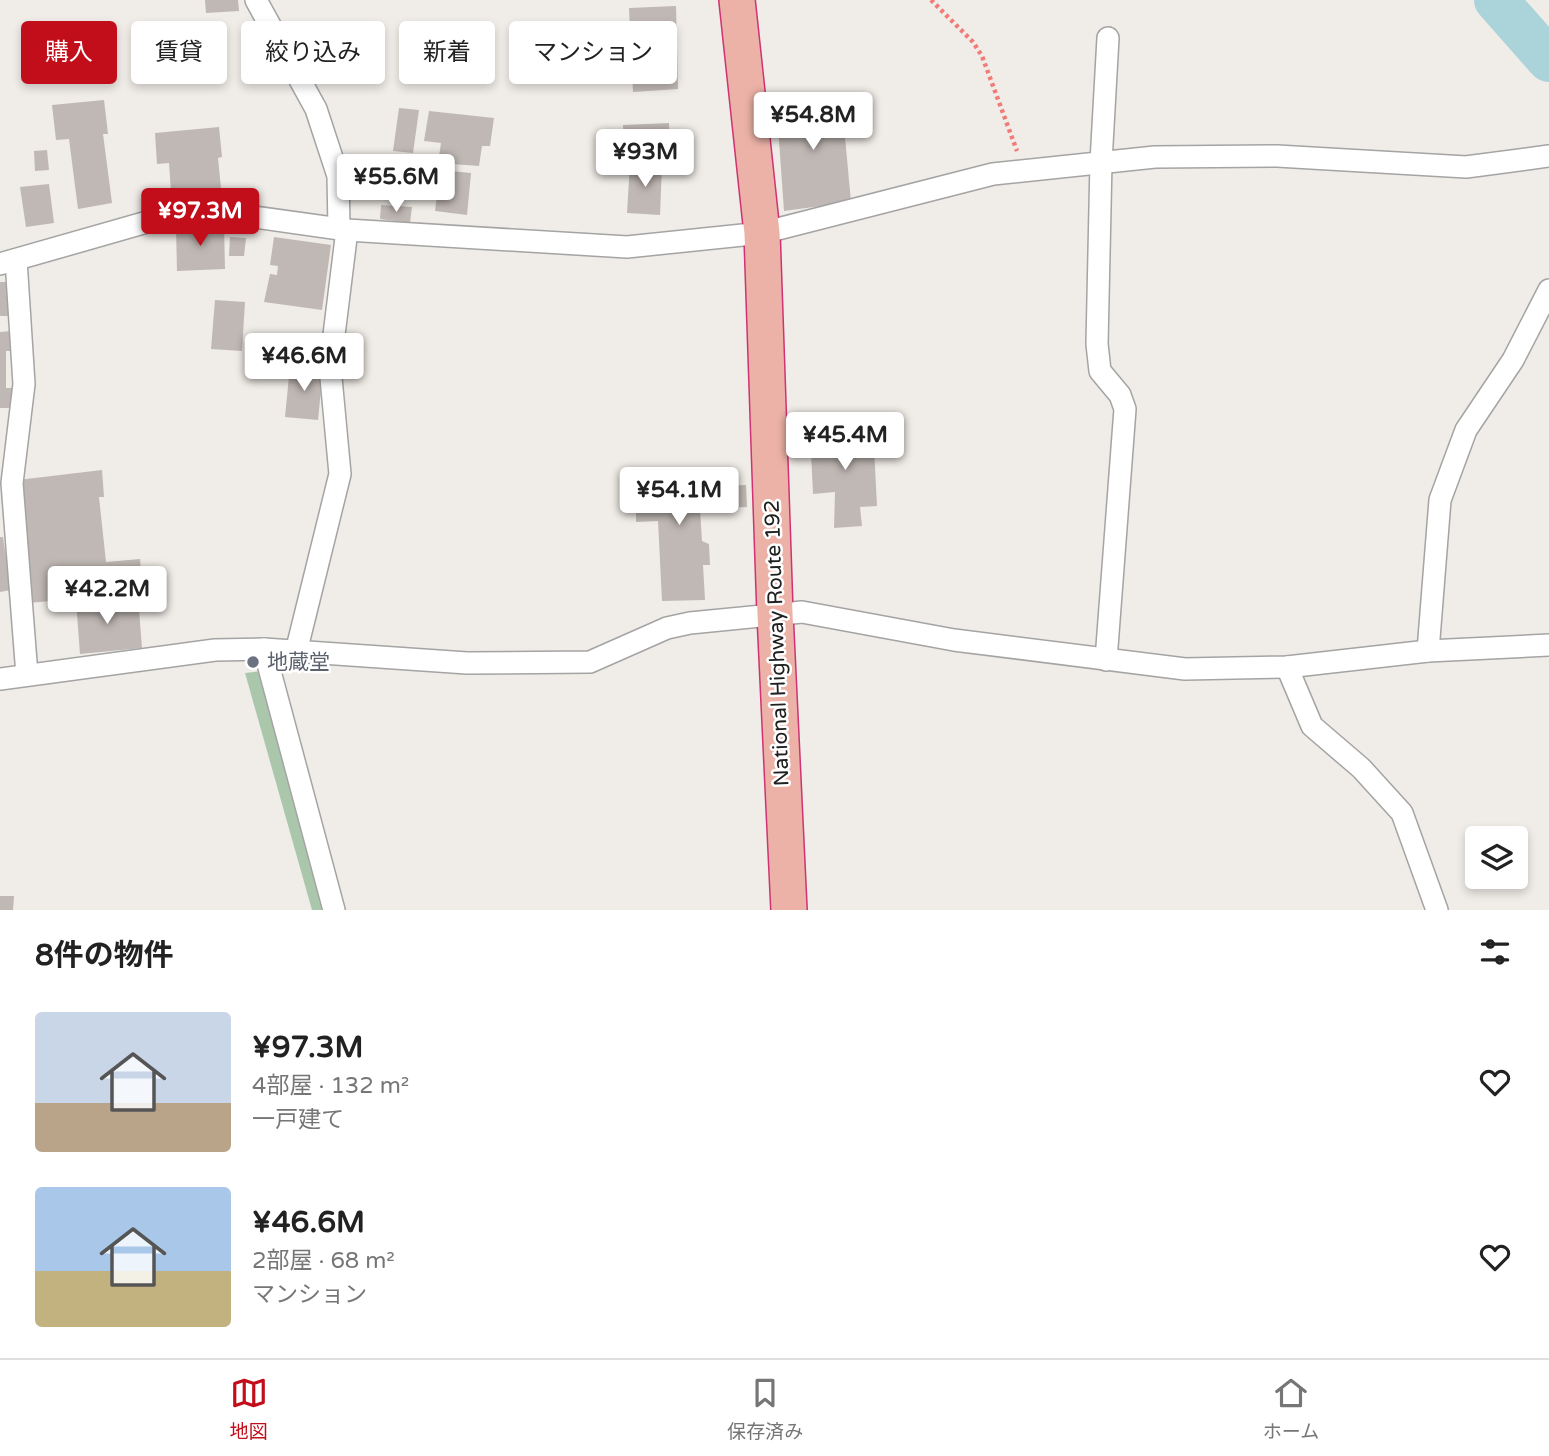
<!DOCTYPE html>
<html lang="ja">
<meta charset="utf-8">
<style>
:root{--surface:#fff;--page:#f2f2f2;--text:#222;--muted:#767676;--line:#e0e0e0;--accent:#c20e1a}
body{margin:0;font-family:"Varela Round","Noto Sans JP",sans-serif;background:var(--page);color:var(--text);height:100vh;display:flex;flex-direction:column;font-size:26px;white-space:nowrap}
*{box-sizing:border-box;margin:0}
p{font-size:23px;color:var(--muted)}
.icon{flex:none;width:38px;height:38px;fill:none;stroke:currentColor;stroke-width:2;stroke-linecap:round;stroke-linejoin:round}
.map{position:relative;height:910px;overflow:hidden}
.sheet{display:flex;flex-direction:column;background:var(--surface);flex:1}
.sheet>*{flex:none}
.hud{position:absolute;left:21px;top:21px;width:700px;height:63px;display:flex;gap:14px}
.fabs{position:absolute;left:1465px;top:826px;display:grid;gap:14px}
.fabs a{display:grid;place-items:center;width:63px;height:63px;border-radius:7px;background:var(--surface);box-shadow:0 4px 10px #0003;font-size:35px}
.price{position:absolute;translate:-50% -60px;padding:0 16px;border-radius:7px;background:#fff;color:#222;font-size:23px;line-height:46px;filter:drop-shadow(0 2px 4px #0008)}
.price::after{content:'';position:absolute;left:50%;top:42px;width:21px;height:16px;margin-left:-10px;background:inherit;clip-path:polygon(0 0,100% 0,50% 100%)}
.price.selected{background:var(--accent);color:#fff}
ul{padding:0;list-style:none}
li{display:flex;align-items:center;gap:21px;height:175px;padding:0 35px}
li span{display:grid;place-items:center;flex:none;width:196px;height:140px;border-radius:7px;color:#555}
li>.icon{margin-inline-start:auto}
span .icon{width:84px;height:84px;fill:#fffc;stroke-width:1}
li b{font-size:30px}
h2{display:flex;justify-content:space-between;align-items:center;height:84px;padding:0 35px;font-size:30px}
.pill{padding:0 24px;border-radius:7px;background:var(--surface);box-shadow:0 4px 10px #0003;font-size:24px;line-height:63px}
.pill.selected{background:var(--accent);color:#fff}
.tab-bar{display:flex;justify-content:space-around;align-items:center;height:98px;border-top:2px solid var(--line);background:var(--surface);font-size:19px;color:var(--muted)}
.tab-bar a{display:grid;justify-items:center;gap:4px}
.tab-bar .selected{color:var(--accent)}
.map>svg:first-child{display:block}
.cemetery{fill:#aac7ac}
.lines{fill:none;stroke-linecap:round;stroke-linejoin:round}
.river{stroke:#abd3da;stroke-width:44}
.building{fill:#c0b8b4}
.minor-casing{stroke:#a4a4a4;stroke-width:24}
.trunk-casing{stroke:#cf3373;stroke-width:38}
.path{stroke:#f17c77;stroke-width:4.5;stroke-dasharray:3.5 3.5;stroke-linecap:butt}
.minor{stroke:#fff;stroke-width:21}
.trunk{stroke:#ecb2a7;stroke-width:35}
.worship-dot{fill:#6b7280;stroke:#fff;stroke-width:2.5}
.labels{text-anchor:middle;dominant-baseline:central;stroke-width:5;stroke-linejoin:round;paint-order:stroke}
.street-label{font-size:21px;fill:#202020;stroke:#fff}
.worship-label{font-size:21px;fill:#5b616d;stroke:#fff;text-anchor:start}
</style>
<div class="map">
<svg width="1549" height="910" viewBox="0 0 1549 910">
<rect width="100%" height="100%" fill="#f0ece7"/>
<polygon class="cemetery" points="262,671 325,910 312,910 245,673"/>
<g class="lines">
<polyline class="river" points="1496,0 1549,60"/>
</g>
<g class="building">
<polygon points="205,0 238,0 239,11 206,13"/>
<polygon points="676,6 678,89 633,92 629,8"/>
<polygon points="841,94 851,202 784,211 776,98"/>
<polygon points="104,100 108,134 103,134 112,203 78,209 69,139 56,140 52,105"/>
<polygon points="399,108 419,110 413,153 393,151"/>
<polygon points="429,111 494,118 490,146 482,146 479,166 438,163 441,143 424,141"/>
<polygon points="669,123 670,148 624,150 623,125"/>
<polygon points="219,127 222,157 218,158 223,208 208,209 207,205 178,206 178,192 171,192 169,163 157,164 155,133"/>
<polygon points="47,150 49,170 35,171 34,151"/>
<polygon points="630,163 662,165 660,215 627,213"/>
<polygon points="440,170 471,173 467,215 435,211"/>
<polygon points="49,184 54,223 26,227 20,187"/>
<polygon points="381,205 412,207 410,223 380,219"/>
<polygon points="224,225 225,269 177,271 176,227"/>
<polygon points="230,237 246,238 244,256 229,256"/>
<polygon points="274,237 331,245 322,310 264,302 270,274 277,275 278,266 270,265"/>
<polygon points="0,282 8,282 9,316 0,316"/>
<polygon points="215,300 245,302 242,351 211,349"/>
<polygon points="11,331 13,351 6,351 6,388 16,388 16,408 0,408 0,332"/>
<polygon points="290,366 323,370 318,420 285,417"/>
<polygon points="873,429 877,506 860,507 862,526 834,528 835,492 813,494 810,432"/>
<polygon points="102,470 104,497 99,497 106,562 140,559 143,593 28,603 18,480"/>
<polygon points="677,471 678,488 746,485 747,507 700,509 702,541 709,544 710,565 703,565 705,600 662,601 658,521 636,522 636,504 625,504 624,474"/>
<polygon points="0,537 3,537 11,590 0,592"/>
<polygon points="119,597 120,611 139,610 142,648 80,654 76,601"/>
<polygon points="0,896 14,896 13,910 0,910"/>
</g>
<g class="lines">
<g class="minor-casing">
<g id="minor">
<polyline points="256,0 316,109 338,176 339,228"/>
<polyline points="16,260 24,384 12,483 27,675"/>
<polyline points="0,264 168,216 247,216 347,230 627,247 762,233 993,174 1155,157 1277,156 1466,167 1549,156"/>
<polyline points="264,649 334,910"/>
<polyline points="1428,651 1440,500 1466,430 1513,360 1549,290"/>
<polyline points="296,652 340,474 330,367 347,230"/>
<polyline points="1106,660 1125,409 1120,395 1100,371 1097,344 1101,162 1108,38"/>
<polyline points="1287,667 1312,726 1361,768 1402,813 1437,910"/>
<polyline points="0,679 215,650 264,649 467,663 590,662 667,628 690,623 802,612 954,640 1185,669 1287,667 1428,651 1549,645"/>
</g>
</g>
<g class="trunk-casing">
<polyline id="trunk" points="737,0 762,233 775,614 789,910"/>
</g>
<polyline class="path" points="931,0 973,42 982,56 1017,151"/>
<use href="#minor" class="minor"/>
<use href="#trunk" class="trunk"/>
</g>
<circle class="worship-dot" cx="253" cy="662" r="7"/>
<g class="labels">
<g class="street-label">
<text transform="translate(777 643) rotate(-92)">National Highway Route 192</text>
</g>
<g class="worship-label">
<text x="267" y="662">地蔵堂</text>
</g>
</g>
</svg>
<div class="fabs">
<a><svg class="icon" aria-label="layers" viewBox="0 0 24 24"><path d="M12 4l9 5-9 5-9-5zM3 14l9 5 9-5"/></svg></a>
</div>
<b class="price" style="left:813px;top:152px">¥54.8M</b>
<b class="price" style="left:645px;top:189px">¥93M</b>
<b class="price" style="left:396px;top:214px">¥55.6M</b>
<b class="price selected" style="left:200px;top:248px">¥97.3M</b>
<b class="price" style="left:304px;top:393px">¥46.6M</b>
<b class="price" style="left:845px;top:472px">¥45.4M</b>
<b class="price" style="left:679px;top:527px">¥54.1M</b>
<b class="price" style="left:107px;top:626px">¥42.2M</b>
<div class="hud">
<a class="pill selected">購入</a>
<a class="pill">賃貸</a>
<a class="pill">絞り込み</a>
<a class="pill">新着</a>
<a class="pill">マンション</a>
</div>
</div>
<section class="sheet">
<h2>8件の物件<svg class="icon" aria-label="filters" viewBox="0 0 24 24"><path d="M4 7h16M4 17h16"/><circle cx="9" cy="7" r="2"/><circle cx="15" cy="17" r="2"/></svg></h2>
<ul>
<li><span style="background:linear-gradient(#c9d6e8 65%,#b9a48a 0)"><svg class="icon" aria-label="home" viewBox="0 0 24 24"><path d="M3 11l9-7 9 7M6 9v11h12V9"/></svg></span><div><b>¥97.3M</b><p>4部屋 · 132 m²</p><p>一戸建て</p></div><svg class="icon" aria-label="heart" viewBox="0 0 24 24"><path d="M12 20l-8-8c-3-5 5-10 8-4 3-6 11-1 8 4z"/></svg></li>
<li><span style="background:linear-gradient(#a9c7e8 60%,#c2b280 0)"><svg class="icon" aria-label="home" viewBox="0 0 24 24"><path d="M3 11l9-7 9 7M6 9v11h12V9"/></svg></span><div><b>¥46.6M</b><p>2部屋 · 68 m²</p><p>マンション</p></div><svg class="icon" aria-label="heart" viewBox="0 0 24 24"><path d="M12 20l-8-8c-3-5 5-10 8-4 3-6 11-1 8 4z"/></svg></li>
</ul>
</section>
<nav class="tab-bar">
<a class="selected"><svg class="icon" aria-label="map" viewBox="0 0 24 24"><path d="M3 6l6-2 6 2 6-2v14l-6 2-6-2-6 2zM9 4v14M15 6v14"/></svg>地図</a>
<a><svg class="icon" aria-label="saved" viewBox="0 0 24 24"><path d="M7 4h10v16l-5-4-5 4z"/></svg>保存済み</a>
<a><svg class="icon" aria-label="home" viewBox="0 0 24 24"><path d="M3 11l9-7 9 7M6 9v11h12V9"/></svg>ホーム</a>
</nav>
